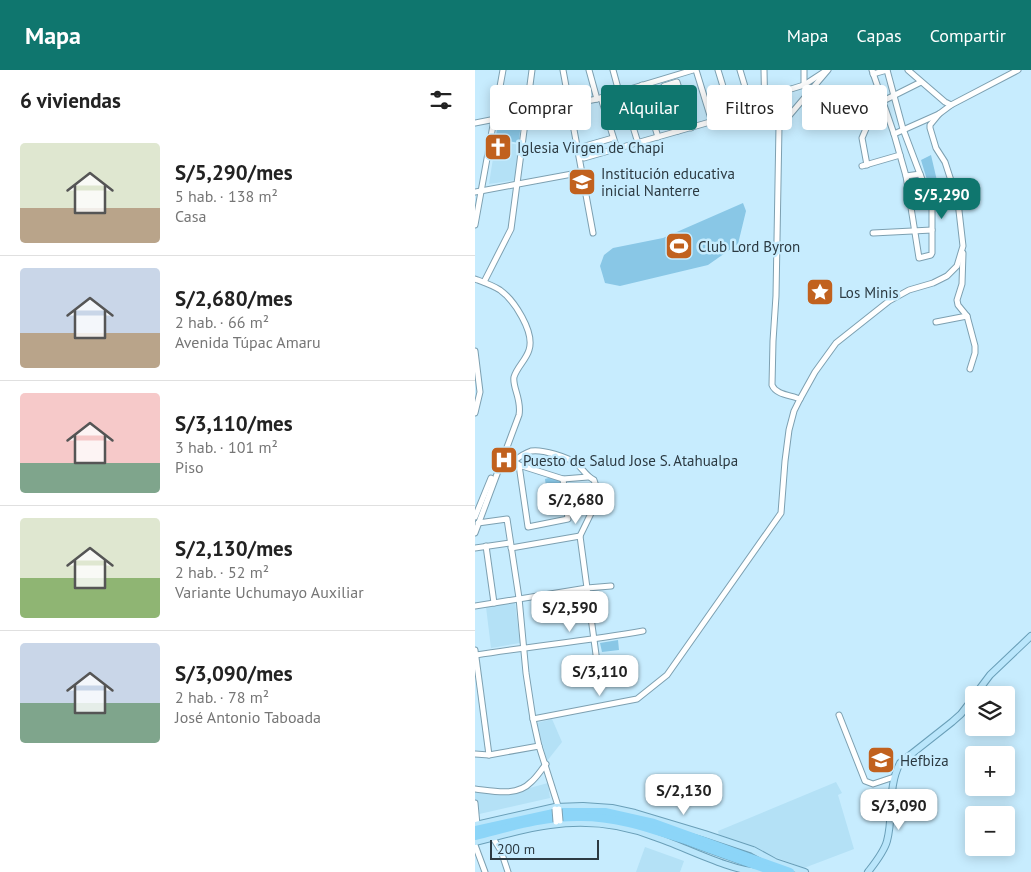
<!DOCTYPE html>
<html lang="es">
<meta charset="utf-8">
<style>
:root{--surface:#fff;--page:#f6f6f6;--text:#222;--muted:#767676;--line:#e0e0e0;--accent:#0f766e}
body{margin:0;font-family:"PT Sans",sans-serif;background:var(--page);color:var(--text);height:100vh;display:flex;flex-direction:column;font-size:19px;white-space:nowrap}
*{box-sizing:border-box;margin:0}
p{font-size:16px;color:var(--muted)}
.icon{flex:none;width:28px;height:28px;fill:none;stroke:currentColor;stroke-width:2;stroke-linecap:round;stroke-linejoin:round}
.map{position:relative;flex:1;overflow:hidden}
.details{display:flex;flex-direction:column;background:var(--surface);width:475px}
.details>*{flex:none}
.guide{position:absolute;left:15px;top:15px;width:465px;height:45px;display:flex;gap:10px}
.buttons{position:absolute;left:490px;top:616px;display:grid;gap:10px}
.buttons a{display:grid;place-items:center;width:50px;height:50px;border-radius:5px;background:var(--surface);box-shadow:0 2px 12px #0003;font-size:25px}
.scale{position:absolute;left:15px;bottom:12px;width:109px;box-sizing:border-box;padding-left:5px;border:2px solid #2c3a42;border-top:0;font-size:14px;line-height:18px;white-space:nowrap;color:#2c3a42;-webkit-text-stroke:4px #c7ecfe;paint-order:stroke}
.price{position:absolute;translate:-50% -42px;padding:0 11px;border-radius:10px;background:#fff;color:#222;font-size:16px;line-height:32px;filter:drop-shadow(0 1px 2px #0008)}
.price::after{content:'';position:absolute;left:50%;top:30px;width:15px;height:11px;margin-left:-8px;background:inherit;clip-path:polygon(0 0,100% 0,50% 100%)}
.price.current{background:var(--accent);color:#fff}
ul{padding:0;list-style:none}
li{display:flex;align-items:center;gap:15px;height:125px;padding:0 20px}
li+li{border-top:1px solid var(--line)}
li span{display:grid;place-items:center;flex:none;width:140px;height:100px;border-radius:5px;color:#555}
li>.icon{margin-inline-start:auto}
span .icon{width:60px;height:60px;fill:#fffc;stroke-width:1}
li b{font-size:21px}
h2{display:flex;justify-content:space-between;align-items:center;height:60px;padding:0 20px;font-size:21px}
.chip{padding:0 18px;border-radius:5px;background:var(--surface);box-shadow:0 2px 12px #0003;font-size:18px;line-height:45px}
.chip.current{background:var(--accent);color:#fff}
header{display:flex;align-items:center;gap:30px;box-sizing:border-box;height:70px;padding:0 25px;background:var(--accent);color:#fff}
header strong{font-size:24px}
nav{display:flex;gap:28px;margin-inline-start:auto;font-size:18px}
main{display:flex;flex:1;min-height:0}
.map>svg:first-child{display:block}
.built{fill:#b4e1f6}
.green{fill:#89c7e6}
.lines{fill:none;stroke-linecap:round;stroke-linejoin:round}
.minor-casing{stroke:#7da0b1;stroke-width:7}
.major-casing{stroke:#6a9fb8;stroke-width:8}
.highway-casing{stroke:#6a9fb8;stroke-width:9}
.minor{stroke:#fff;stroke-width:5}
.major{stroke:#bae6fb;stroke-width:6}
.highway{stroke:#8cd5f8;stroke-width:8}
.minor-bridge-casing{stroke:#7da0b1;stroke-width:7;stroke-linecap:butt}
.minor-bridge{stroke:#fff;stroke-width:5}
.labels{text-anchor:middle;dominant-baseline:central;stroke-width:5;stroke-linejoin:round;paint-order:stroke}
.poi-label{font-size:15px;fill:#2c3a42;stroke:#c7ecfe;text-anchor:start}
</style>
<header>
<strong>Mapa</strong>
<nav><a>Mapa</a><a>Capas</a><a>Compartir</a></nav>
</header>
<main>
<section class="details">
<h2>6 viviendas<svg class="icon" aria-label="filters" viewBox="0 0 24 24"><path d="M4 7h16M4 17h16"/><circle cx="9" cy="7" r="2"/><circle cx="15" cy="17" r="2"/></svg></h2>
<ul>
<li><span style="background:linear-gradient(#dfe7d0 65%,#b9a48a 0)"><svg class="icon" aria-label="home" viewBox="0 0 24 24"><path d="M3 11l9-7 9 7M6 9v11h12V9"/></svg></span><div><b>S/5,290/mes</b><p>5 hab. · 138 m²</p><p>Casa</p></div></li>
<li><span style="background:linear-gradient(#c9d6e8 65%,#b9a48a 0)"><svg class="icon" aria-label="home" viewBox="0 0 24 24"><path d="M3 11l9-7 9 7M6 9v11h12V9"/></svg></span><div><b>S/2,680/mes</b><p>2 hab. · 66 m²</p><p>Avenida Túpac Amaru</p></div></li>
<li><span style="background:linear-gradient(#f6c9c9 70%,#7fa58c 0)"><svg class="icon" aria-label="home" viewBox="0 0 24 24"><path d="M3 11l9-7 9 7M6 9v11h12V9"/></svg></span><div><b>S/3,110/mes</b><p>3 hab. · 101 m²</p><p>Piso</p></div></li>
<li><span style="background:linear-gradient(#dfe7d0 60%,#8fb573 0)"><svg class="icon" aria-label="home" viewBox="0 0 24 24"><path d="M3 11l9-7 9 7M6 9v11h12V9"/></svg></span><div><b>S/2,130/mes</b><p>2 hab. · 52 m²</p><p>Variante Uchumayo Auxiliar</p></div></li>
<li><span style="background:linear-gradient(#c9d6e8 60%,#7fa58c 0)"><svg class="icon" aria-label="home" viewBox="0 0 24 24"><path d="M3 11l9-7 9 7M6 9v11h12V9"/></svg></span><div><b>S/3,090/mes</b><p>2 hab. · 78 m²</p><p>José Antonio Taboada</p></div></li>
</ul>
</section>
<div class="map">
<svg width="556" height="802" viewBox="0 0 556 802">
<rect width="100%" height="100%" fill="#c7ecfe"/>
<g class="built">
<polygon points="28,19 50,23 49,39 27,42"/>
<polygon points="26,72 45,75 41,110 14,114 19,82 24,84"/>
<polygon points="40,532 45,573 16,578 11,537"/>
<polygon points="77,649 87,672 72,691 62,653"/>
<polygon points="406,679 417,695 409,701 398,696 399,684"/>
<polygon points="361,712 367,723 363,725 379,779 329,798 244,766 243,761"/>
<polygon points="73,713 75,728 0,745 0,722 28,725"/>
<polygon points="170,777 209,791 205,802 161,802"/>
</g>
<g class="green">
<polygon points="46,49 44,73 21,69 22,54"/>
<polygon points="456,85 463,115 458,116 458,110 452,110 446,90"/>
<polygon points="268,133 271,141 263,174 233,195 145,216 130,213 125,196 129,185 138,178 188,168"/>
<polygon points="84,405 88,422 72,425 70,409"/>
<polygon points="143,570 144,580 127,582 125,573"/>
</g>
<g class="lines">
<g class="minor-casing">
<g id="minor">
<polyline points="88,0 118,163"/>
<polyline points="114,0 122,29"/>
<polyline points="138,0 144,22"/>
<polyline points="221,0 237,52"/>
<polyline points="243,0 257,46"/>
<path d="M289,0L290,48L293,55C299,56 303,57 308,53L353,0"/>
<polyline points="397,0 419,64 431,106 444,188 456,185 457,183 457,139 459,122 462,119 478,118"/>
<polyline points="412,0 428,59 448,112"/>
<polyline points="433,0 470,32 476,35 543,0"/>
<polyline points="398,4 412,0"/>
<polyline points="167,15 183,67"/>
<polyline points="329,15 329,0"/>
<polyline points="147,21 163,73"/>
<polyline points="290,27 329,15 349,2"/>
<polyline points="126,28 142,79"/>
<polyline points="408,31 446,12"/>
<polyline points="384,37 393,54 387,68 392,95"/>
<polyline points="382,38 407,28"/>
<polyline points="0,53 122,29 218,0"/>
<path d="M304,56L301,226L298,271L297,315C301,325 316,325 325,329"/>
<polyline points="203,61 189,16 202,12 216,58"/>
<polyline points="419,64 464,44 476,35"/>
<polyline points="110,76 138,68"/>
<polyline points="109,88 277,40 265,0"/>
<polyline points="387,96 425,85"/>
<polyline points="431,106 445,104"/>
<polyline points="0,122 108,102"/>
<polyline points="0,155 28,0"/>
<polyline points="398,163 457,160"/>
<polyline points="488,183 487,214 482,230 483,235 492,246 500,276 500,283 495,299"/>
<path d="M0,209C8,212 17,215 25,220C39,230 60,262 54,280C51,290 42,297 39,307C37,317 47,329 44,345L0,463"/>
<polyline points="9,212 36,159 57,0"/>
<polyline points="461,252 492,246"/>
<polyline points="0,281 5,322 0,343"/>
<polyline points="27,387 39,391 44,395 88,409 113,407"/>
<path d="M39,391C44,387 50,383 56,381C67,379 93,387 102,394C108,399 111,406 119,410L122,419L123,429L105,466L122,592"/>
<polyline points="44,395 53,457 93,449 88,409"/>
<polyline points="92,435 120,433"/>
<polyline points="0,447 16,408"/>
<polyline points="3,453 32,449 44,528 51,603 58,649 64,676 84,739"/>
<polyline points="11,476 19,533"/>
<polyline points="0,478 35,473"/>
<polyline points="36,478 105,466"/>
<polyline points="0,536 112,518 136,516"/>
<polyline points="0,580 14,685"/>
<path d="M1,585C57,576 113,571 168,561"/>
<polyline points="364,645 390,711 398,714 419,707"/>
<polyline points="58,649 162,629 192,605 306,443 310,391 314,360 319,341 325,329 340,302 361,273 414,231 434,220 458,213 472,206 482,196 488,176 483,132 470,92 461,78 455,58 455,55 464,44"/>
<polyline points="0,684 14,685 64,676"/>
<path d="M0,719C18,721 42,727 56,712C62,707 66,700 71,694"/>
<polyline points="0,733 2,755"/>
<polyline points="18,768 26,781 33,802"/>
<polyline points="0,775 10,802"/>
</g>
</g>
<g class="major-casing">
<g id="major">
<polyline points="500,625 515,605 556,566"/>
<polyline points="0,755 80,737 108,736 137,738 160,743 230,764 278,780 300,792 330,802"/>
<path d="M0,772C25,766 50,758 75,755C110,750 147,754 180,767C210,777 255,801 285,802"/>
<path d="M393,802C400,793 409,782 412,771C419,745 412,718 425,693L477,652L486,644L499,627"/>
</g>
</g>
<g class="highway-casing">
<g id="highway">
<polyline points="0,760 83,742 130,742 179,753 315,802"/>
<path d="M0,766C33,758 67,747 102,747C141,746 176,759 213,771C242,782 271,792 300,802"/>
</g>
</g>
<use href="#minor" class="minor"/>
<use href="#major" class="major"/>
<use href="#highway" class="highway"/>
<g class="minor-bridge-casing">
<g id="minor-bridge">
<polyline points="80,739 81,752"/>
<polyline points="84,739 85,751"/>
</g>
</g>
<use href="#minor-bridge" class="minor-bridge"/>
</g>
<defs>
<g id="church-square" transform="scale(1.4375)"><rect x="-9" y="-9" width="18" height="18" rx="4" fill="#c1611e" stroke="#c7ecfe"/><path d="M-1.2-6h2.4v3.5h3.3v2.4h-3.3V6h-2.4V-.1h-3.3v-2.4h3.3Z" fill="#fff"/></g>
<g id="school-square" transform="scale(1.4375)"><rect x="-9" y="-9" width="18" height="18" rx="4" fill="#c1611e" stroke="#c7ecfe"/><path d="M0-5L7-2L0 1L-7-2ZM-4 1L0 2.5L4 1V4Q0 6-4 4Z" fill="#fff"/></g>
<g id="stadium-square" transform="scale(1.4375)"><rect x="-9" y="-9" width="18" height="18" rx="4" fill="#c1611e" stroke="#c7ecfe"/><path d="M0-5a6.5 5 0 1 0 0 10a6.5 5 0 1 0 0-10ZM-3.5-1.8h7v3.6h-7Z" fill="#fff"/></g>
<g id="sight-square" transform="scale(1.4375)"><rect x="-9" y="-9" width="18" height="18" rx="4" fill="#c1611e" stroke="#c7ecfe"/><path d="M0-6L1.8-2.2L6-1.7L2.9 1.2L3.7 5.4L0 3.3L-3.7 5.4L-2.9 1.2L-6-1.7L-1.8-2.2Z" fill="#fff"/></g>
<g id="hospital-square" transform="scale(1.4375)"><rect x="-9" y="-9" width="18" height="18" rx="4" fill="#c1611e" stroke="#c7ecfe"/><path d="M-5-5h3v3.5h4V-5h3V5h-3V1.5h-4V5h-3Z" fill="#fff"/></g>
</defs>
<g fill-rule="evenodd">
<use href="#church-square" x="23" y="77"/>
<use href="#school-square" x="107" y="112"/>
<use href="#stadium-square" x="204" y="176"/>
<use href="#sight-square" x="345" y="222"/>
<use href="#hospital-square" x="29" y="390"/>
<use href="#school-square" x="406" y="690"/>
</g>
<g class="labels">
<g class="poi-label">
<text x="42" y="77">Iglesia Virgen de Chapi</text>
<text x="126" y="103">Institución educativa<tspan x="126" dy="17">inicial Nanterre</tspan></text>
<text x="223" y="176">Club Lord Byron</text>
<text x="364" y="222">Los Minis</text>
<text x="48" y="390">Puesto de Salud Jose S. Atahualpa</text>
<text x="425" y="690">Hefbiza</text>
</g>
</g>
</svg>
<div class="buttons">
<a><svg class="icon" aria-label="layers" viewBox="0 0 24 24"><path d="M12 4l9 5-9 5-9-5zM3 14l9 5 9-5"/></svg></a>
<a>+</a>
<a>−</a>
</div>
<div class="scale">200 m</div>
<b class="price current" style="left:467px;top:150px">S/5,290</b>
<b class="price" style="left:101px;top:455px">S/2,680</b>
<b class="price" style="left:95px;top:563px">S/2,590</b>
<b class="price" style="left:125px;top:627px">S/3,110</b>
<b class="price" style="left:209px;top:746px">S/2,130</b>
<b class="price" style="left:424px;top:761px">S/3,090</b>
<div class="guide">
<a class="chip">Comprar</a>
<a class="chip current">Alquilar</a>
<a class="chip">Filtros</a>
<a class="chip">Nuevo</a>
</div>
</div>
</main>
